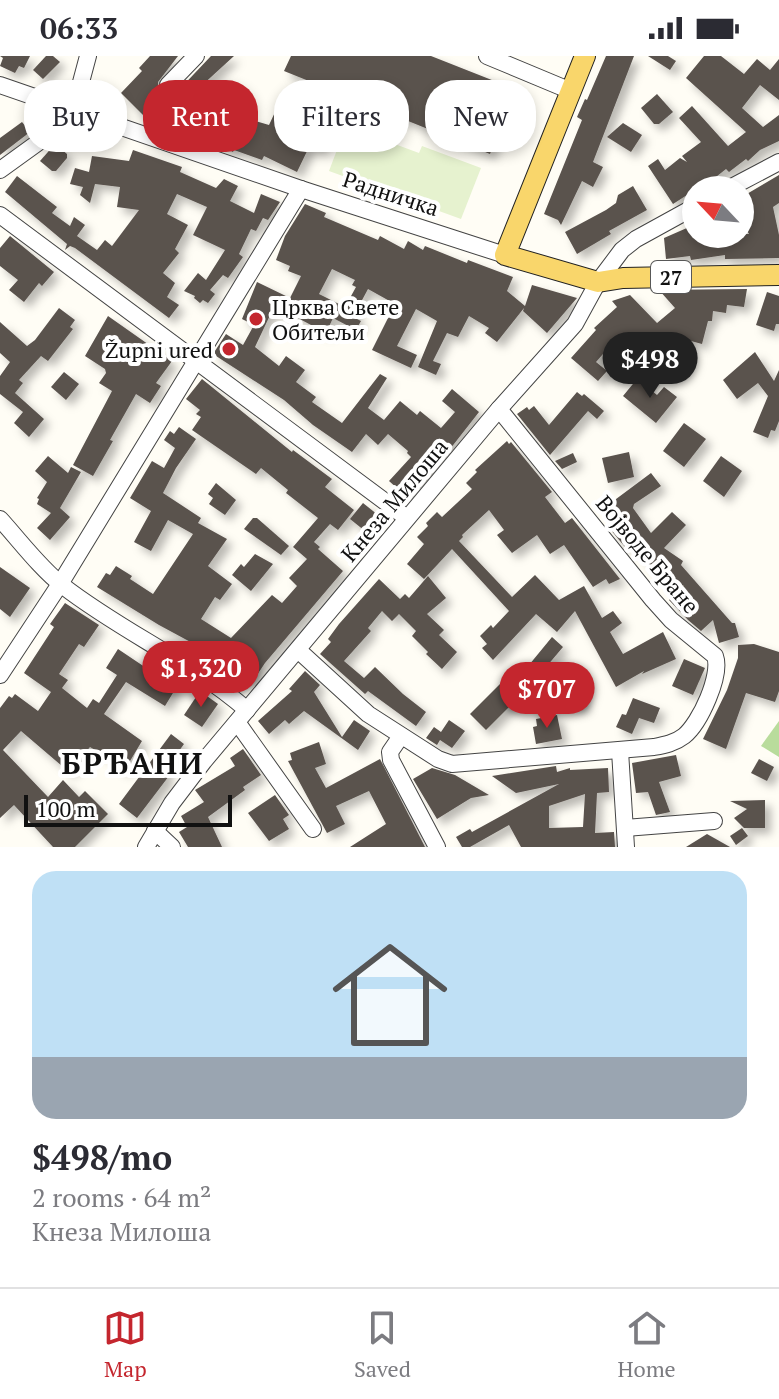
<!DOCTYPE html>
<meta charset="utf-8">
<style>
:root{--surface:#fff;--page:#f2f2f3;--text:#2b2b33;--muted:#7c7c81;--line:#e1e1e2;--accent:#c4262e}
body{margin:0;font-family:"PT Serif",serif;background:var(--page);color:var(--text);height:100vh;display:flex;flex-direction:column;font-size:30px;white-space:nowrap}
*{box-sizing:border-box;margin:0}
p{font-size:26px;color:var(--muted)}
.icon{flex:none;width:44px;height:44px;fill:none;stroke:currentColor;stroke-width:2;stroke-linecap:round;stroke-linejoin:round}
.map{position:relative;height:791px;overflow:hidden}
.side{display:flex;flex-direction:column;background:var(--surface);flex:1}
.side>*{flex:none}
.hud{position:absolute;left:24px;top:24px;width:732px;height:72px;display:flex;gap:16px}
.needle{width:52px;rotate:296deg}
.tools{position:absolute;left:682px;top:120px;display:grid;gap:16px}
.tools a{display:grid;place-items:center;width:72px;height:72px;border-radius:50%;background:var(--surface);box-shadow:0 4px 12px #0003;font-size:40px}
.scale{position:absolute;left:24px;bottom:20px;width:208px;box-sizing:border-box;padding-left:8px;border:4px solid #111;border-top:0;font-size:22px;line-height:28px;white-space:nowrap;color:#111;-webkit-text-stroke:6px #fff;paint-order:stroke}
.price{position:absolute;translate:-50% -68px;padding:0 18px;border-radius:28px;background:var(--accent);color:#fff;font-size:26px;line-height:52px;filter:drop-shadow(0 2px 4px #0008)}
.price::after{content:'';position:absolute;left:50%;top:48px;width:24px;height:18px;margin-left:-12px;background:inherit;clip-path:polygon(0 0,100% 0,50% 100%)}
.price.current{background:#222;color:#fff}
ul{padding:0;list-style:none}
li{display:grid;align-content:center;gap:16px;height:424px;padding:0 32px}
li span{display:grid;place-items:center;height:248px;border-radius:24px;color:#555}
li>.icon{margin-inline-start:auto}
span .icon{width:144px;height:144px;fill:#fffc;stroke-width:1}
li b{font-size:34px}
.chip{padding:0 28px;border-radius:32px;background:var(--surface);box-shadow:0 4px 12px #0003;font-size:28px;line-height:72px}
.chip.current{background:var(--accent);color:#fff}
.status{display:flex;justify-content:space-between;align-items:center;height:56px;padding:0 40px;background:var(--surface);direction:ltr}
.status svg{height:22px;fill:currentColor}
.menu{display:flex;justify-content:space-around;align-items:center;height:112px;border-top:2px solid var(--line);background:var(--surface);font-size:22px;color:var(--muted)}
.menu a{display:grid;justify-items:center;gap:4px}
.menu .current{color:var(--accent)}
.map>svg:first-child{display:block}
.forest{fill:#b9dc9c}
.pitch{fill:#e6f2cf}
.building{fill:#5a524d;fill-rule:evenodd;filter:url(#shadow)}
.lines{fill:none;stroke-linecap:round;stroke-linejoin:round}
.minor-casing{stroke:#444;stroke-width:18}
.major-casing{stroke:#222;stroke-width:22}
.minor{stroke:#fff;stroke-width:16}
.major{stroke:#f9d66b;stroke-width:20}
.poi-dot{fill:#c4262e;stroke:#fff;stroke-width:3}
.labels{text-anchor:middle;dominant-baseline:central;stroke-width:8;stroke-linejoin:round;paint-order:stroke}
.shield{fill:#fff;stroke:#585858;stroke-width:2}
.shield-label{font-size:20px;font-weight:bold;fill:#111}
.street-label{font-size:22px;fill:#111;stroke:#fff}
.poi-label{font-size:22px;fill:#111;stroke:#fff;text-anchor:start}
.district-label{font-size:30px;font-weight:bold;letter-spacing:2px;fill:#111;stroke:#fff}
</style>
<div class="status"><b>06:33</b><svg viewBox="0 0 49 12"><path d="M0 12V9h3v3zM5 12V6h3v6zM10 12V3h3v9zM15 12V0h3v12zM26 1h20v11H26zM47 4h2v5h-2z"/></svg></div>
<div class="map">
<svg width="779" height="791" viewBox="0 0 779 791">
<defs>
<filter id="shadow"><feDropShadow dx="6" dy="6" stdDeviation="4" flood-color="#0004"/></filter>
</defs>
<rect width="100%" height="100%" fill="#fffdf5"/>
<polygon class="forest" points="779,665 779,701 761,690"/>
<polygon class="pitch" points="346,70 419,97 422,90 481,112 461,163 329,115"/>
<g class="building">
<polygon points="0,0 30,0 24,12 19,10 15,17 0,10 3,2"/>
<polygon points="46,0 53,0 60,6 43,23 33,14"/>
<polygon points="150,0 178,0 158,26 158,33 166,40 176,37 211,0 234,0 187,43 214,72 219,65 245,80 252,64 269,69 277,52 321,71 327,74 324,79 327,80 319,94 310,89 297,116 264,100 262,104 234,94 233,96 208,82 212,76 193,65 185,73 180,67 175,72 150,66 121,37 142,15 139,12"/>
<polygon points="291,0 431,0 507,30 493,66 501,69 490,98 284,15"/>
<polygon points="606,0 634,0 593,106 603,111 593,131 582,125 561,169 558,164 544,158 582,64 577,61 585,43 587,44"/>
<polygon points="648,0 668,0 676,5 670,14"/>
<polygon points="704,0 721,0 744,18 757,3 770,14 779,3 779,44 760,29 742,52 763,71 779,59 779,85 760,94 748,105 746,103 729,116 726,113 702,132 701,130 673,148 648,110 658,103 665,114 680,102 687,106 682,100 701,86 679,62 692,50 728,90 746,76 686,22"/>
<polygon points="657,38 673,56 659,68 654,68 641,52"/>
<polygon points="22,66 30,76 0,99 0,82"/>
<polygon points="623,67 642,79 631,96 607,81"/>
<polygon points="55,88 67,98 67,102 56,115 52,115 40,105"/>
<polygon points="133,94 182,111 180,116 216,132 224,123 238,130 230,145 254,157 261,138 280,146 268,164 263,162 256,175 251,173 239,198 243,201 228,222 223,219 210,234 215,238 208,247 203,244 200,247 194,242 195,240 184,235 198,217 206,224 225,194 193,179 207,151 177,138 167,158 188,169 175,193 179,197 163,217 175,227 167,241 179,249 169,262 75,192 70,190 65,194 67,188 5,136 17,120 57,151 52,157 70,170 74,161 85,169 77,180 97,194 105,184 112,190 139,154 117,151 120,131 95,128 90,147 80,139 83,131 70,128 75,112 89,116 92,100 129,105"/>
<polygon points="779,119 779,147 773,151 779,179 779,202 725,203 725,199 691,204 690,200 666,203 664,182 696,168 696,178 749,178 740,163 740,142"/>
<polygon points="633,130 647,154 609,175 611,178 577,198 565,176 606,154 616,147 618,139"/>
<path d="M305,148L326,157L324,161L378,184L380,180L404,193L408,185L423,194L425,190L467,207L468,204L513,221L507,235L525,250L532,229L577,242L547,277L523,255L524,252L497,286L485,277L489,272L469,260L458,281L447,277L433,305L441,308L436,319L418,311L437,265L416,253L397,290L417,299L411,312L372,294L395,248L368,233L353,261L361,265L356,274L333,262L326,277L281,253L279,258L272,255L255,291L279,310L286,300L305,314L296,326L316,341L312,346L342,367L380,318L387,322L368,352L384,364L400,345L417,359L420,355L441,372L455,356L442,345L452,333L479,356L432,416L407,441L389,425L411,401L407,397L408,395L388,378L378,389L366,378L352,396L313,369L284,344L213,298L226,278L243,289L254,269L242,263L257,226L290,242L301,220L288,215L290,210L276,204L285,180ZM332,213L355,224L352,229L356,231L345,251L319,238Z"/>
<polygon points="10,180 54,216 42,230 39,227 24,246 9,234 18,224 0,210 0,192"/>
<polygon points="747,233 744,251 727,249 726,257 713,255 712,265 708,265 702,288 680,282 655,302 652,299 641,314 610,290 596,306 607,315 598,325 571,302 596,274 594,272 617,251 612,245 630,239 657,267 675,252 659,234"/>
<polygon points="767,236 779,240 779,268 776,268 774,275 756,269"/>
<polygon points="59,252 75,264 70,271 73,273 48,305 41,300 19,324 23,327 15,337 44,363 29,381 14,367 23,356 0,338 0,320 10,306 0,297 0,266 27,290 35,284"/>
<polygon points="108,260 172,305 156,327 161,330 150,347 136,338 110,384 113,385 93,420 73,409 112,335 99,327 106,317 105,313 85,300"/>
<polygon points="755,296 774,325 779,314 779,365 775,375 771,374 768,382 753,376 768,340 758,327 737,343 723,324"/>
<polygon points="64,316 79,328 66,344 51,331"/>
<polygon points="202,323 292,396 293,394 332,423 325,431 354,454 338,474 330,468 314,486 320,491 318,493 343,515 265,607 251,628 209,596 159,569 97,531 106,517 110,519 116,510 132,520 130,523 153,538 193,478 168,464 151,495 134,486 151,455 130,442 152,405 164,412 175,392 164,384 170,375 174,378 179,371 196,383 176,412 163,437 201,462 198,467 227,483 208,510 232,528 220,544 215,541 201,563 231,582 272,539 282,547 297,530 289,522 307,503 293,491 318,462 286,437 288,434 261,412 256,418 192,374 201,361 196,358 200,354 186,343"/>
<polygon points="637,323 657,339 664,331 677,341 656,367 623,340"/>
<polygon points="577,336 582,340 584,338 604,355 597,363 588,355 550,399 517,358 527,351 529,354 534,350 549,369"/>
<polygon points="684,367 706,383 684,411 663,395"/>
<polygon points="507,385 509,388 511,386 552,436 545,441 565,467 572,462 620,523 609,528 606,523 593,531 564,489 550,498 537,479 512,497 497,479 504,474 489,454 462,479 463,481 459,485 512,541 535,519 559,544 584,530 602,562 613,555 622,567 610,576 623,598 663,576 676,603 642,618 644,615 616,631 575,555 557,576 536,558 493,604 482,592 487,588 480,580 491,569 493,572 509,555 452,493 424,523 407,508 424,488 417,481 428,470 426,467 437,456 442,461 472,433 466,427 477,416 475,414"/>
<polygon points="629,396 634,421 608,427 602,402"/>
<polygon points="573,397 577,406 562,413 555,405"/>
<polygon points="48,400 68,417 71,411 81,416 60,452 70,461 50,484 37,472 51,457 37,448 39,443 37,442 47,426 35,415"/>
<polygon points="721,400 742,415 724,441 703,425"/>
<polygon points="651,417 661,430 634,448 633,452 651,477 672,456 686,469 664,492 683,505 681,509 732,567 735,567 739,581 719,587 713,564 701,575 688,564 669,544 684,530 647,508 631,487 625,491 610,473 616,468 604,452"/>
<polygon points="216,427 236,444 225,459 209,448 213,442 208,438"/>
<polygon points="363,447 378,459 365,475 350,463"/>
<polygon points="253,462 257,462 289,490 281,499 244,473"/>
<polygon points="255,498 273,508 251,535 232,519 241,508 244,511"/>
<polygon points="0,511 30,532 10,561 0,553"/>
<polygon points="428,520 446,542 427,558 444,574 439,579 457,596 442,613 426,598 428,596 412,580 416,575 399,558 392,565 382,555 368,572 371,575 344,605 364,622 375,611 403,638 426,656 416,670 368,635 365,638 320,598 331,586 328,583 339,568 379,523 400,543 405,538 409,542"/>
<polygon points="65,547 99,569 84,591 79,588 59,618 68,624 62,632 87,652 93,643 99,647 117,619 106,612 118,593 176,632 165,650 126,626 104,658 142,685 124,715 101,696 100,697 90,691 69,716 21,675 3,694 48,741 63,724 79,741 85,735 108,758 75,791 53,791 14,749 0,762 0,652 9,640 12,642 15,638 38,655 51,636 24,617 54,571 50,568"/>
<polygon points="552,581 563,591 530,630 486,674 470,658 506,622 509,625 526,606 529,609"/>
<polygon points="754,588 779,596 779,635 775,646 746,637 726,693 703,683 727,634 738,602 738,589"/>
<polygon points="684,603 705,612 693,639 672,630"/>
<polygon points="305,615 320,629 314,636 342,681 354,664 370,675 358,694 304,655 289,668 285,664 269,678 258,665 292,635 289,633"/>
<polygon points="577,618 585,650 573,653 565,621"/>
<polygon points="200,635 218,648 202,671 184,659"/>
<polygon points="633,642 660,652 654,667 639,662 632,678 616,671 622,658 626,659"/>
<polygon points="557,659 562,683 536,688 533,671 537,670 536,663"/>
<polygon points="449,664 465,675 452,692 440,684 437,689 426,682 434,671 441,676"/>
<polygon points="171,678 184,688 164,716 169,720 137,762 119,748"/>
<polygon points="319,686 326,708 315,712 326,732 380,703 425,791 350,791 386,768 369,735 336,750 345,768 327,777 288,705 292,704 290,697"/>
<polygon points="243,693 261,719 243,731 245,734 208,761 222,791 188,791 179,776 187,771 181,760 204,746 195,734 235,710 230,702"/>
<polygon points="676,699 681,720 659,726 670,756 656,759 648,736 636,737 632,707"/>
<polygon points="759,703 774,711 767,725 751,717"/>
<path d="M556,710L557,716L570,712V714L608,712L609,736L597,737L595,777L614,776L615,791H521L509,769L470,791H462L456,781L470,773L472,776L559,728L516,737L492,720ZM585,738L583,771L549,772V750Z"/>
<polygon points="432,712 455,719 489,739 471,742 437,763 413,723"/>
<polygon points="275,739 289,759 283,763 289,773 269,785 248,757"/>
<polygon points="765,744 765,772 744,772 734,762 747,753 730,745"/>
<polygon points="742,772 748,780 736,789 730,780"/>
<polygon points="707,778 730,791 686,791"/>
</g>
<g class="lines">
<g class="minor-casing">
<g id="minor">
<polyline points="487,0 571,35"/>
<polyline points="0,29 301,133 505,199"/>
<polyline points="168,29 196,0"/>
<polyline points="0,114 54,75 73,56 88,0"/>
<polyline points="726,134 779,106"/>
<polyline points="0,159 407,462"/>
<path d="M0,463C20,485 40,512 63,530C122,576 191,605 247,654"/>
<path d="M298,594L368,658L438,703L452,708L654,691C665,689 675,687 684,680C700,667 722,619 715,600L671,564L653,544L499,353"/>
<polyline points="0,619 60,528 301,133"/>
<polyline points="237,666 313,773"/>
<polyline points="401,680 390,696 391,704 437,791"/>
<polyline points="620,695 626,791"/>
<polyline points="625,772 714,765"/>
<polyline points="155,775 172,791"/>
<polyline points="146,791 172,747 204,705 499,353 575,268 598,226 622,194 636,183 696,150"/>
</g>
</g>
<g class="major-casing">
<polyline id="major" points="585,0 505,199 598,226 623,222 779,219"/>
</g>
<use href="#minor" class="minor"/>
<use href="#major" class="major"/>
</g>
<g class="poi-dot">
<circle cx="256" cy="263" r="8"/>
<circle cx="229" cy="293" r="8"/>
</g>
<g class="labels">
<rect class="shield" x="651" y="205" width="40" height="32" rx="6"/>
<g class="shield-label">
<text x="671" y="221">27</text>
</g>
<g class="street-label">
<text transform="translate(391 137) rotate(18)">Радничка</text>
<text transform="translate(394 444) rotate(-50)">Кнеза Милоша</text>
<text transform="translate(648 498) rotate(50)">Војводе Бране</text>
</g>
<g class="poi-label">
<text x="272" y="250">Црква Свете<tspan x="272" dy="25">Обитељи</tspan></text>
<text x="213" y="293" text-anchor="end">Župni ured</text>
</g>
<g class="district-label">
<text x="133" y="707">БРЂАНИ</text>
</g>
</g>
</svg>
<div class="tools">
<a><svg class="needle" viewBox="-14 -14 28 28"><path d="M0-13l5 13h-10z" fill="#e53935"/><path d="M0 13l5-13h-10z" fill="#7c7c81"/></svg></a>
</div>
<div class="scale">100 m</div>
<b class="price current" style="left:650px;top:344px">$498</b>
<b class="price" style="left:201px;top:653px">$1,320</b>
<b class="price" style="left:547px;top:674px">$707</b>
<div class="hud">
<a class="chip">Buy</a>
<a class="chip current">Rent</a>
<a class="chip">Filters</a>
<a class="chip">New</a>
</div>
</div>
<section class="side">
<ul>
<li><span style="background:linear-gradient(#bfe0f5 75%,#9aa5b1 0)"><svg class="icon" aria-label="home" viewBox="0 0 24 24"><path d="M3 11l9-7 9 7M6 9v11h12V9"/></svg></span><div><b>$498/mo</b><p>2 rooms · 64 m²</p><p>Кнеза Милоша</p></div></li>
</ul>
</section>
<nav class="menu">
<a class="current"><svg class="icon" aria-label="map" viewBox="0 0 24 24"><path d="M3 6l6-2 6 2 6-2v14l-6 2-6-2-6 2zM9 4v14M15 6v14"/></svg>Map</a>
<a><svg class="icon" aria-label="saved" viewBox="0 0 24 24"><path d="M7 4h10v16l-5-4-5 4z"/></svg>Saved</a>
<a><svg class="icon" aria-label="home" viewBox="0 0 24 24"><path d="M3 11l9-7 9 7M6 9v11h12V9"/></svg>Home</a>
</nav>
